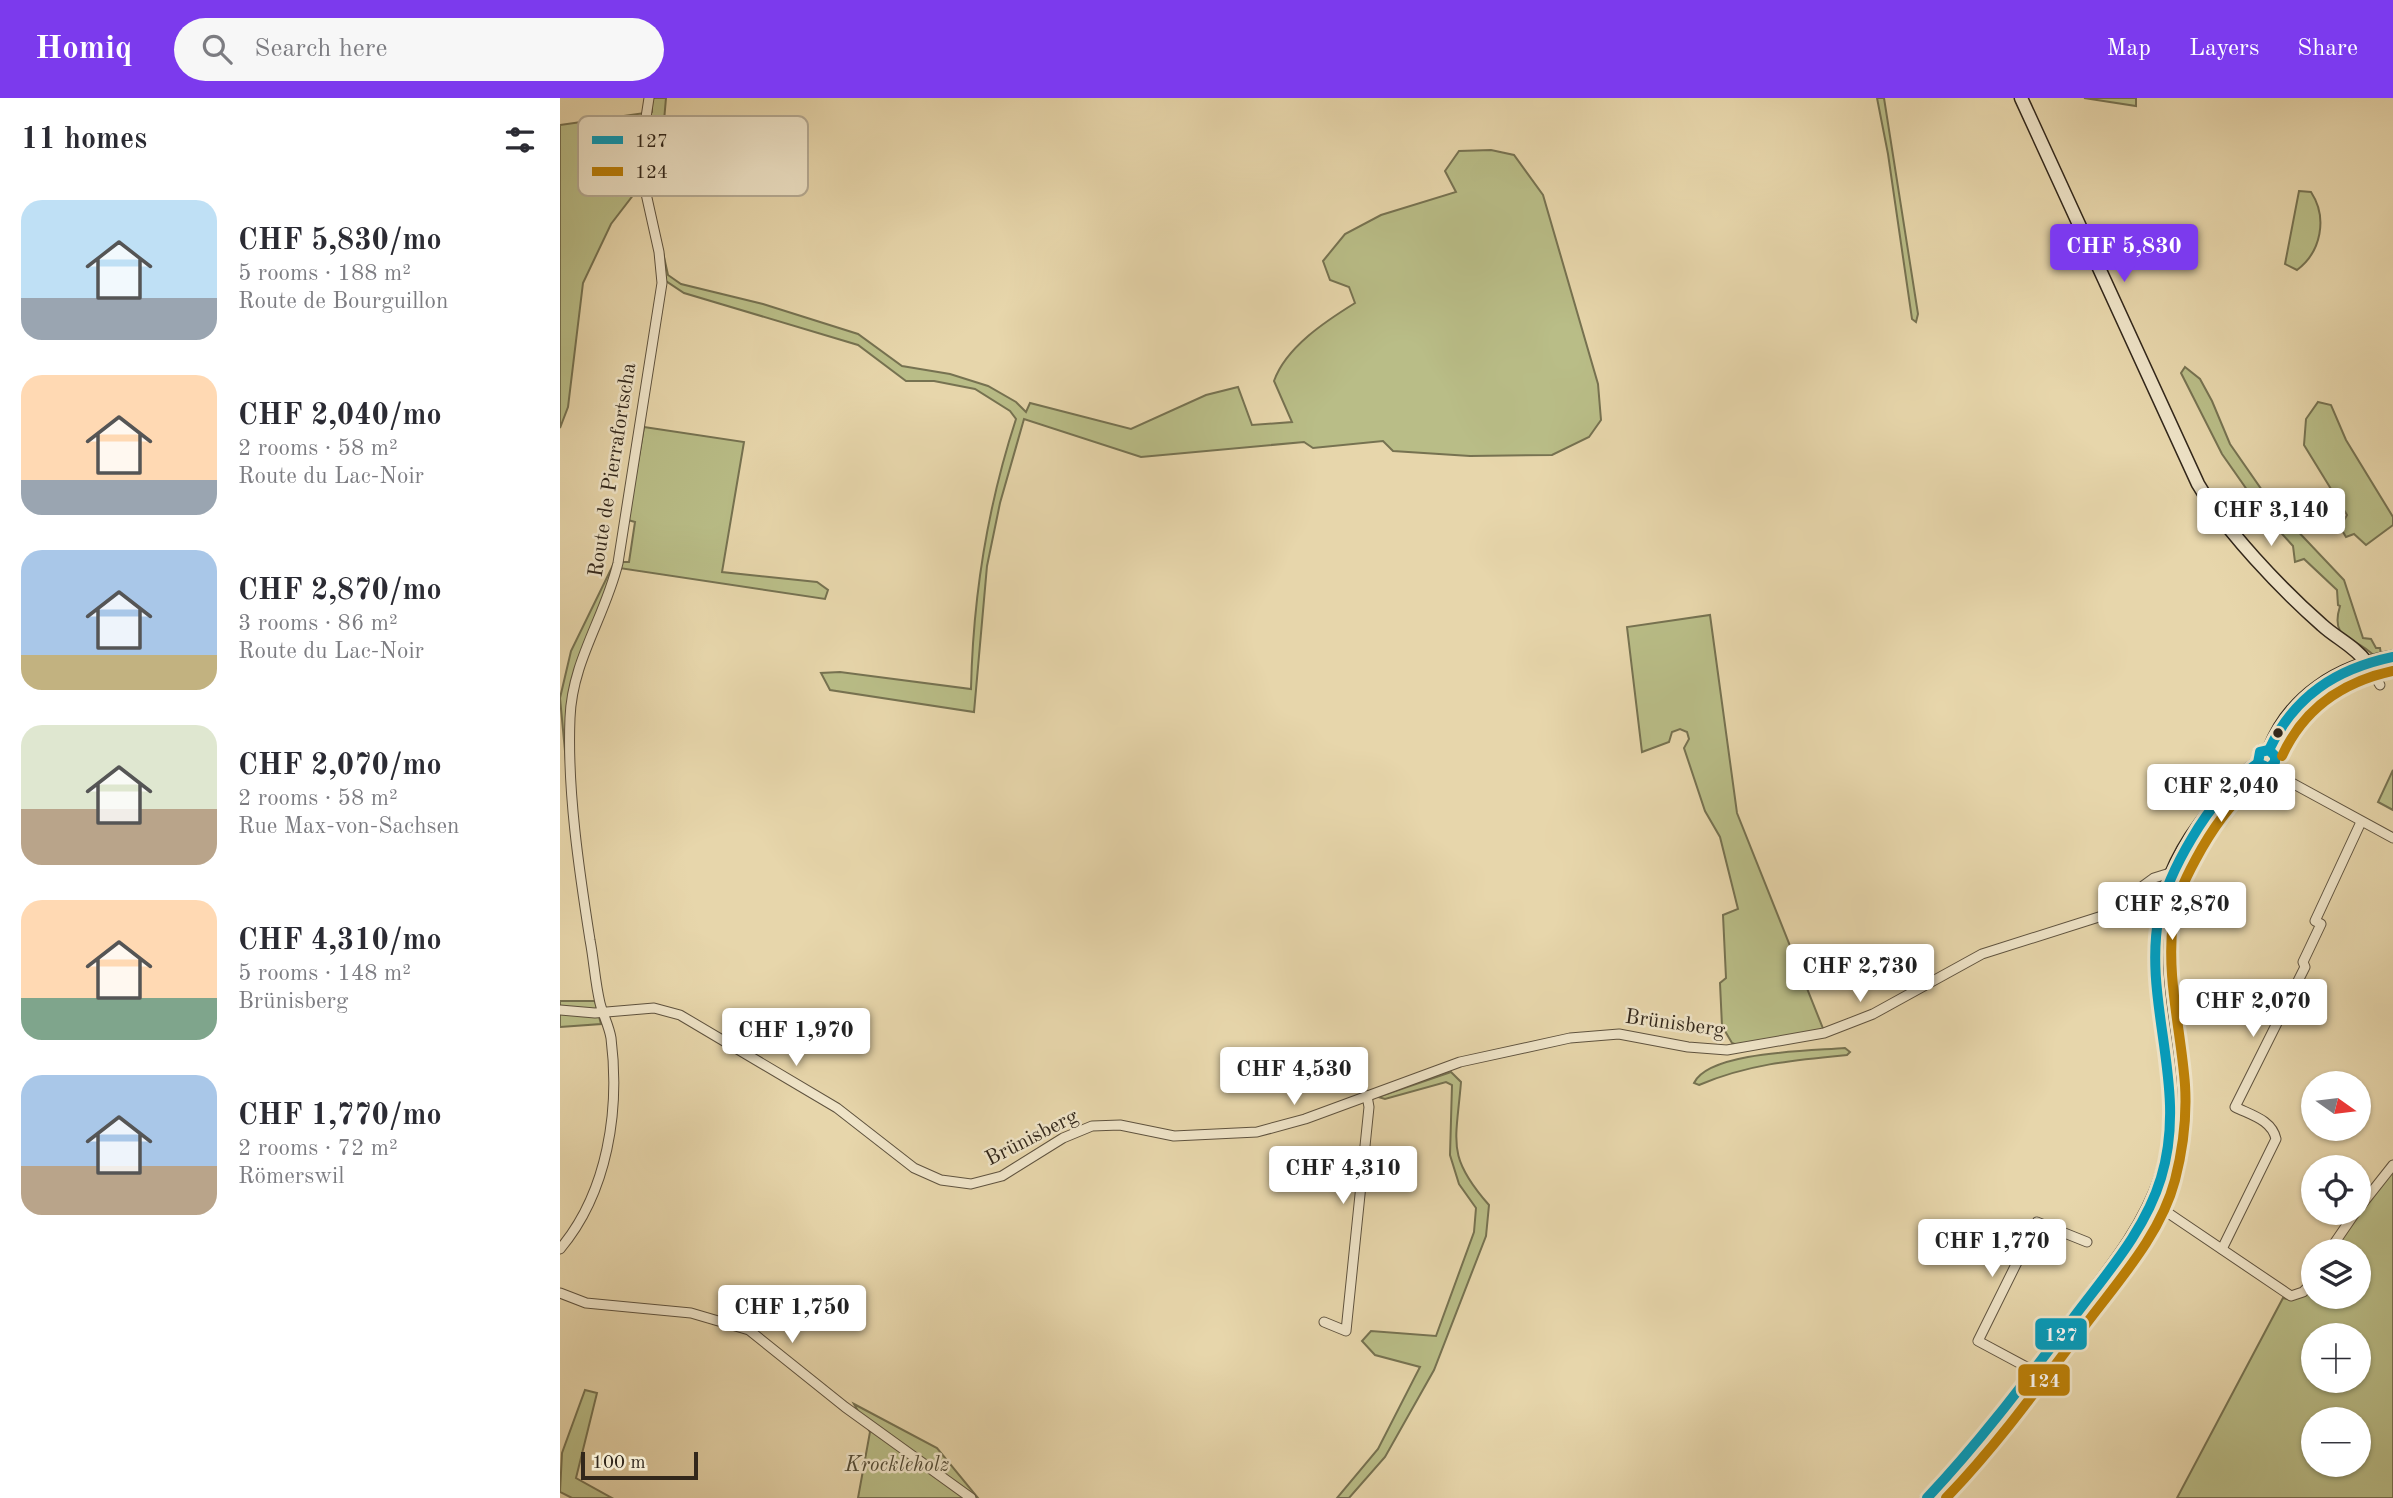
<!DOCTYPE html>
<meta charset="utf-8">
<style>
:root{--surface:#fff;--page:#f7f7f7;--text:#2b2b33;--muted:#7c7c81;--accent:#7c3aed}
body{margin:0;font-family:"Old Standard TT",serif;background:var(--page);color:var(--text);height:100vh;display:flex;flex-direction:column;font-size:26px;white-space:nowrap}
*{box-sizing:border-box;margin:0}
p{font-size:23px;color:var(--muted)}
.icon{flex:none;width:38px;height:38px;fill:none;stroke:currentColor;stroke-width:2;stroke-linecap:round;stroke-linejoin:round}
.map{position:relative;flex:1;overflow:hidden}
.panel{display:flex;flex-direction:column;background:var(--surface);width:560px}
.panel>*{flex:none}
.needle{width:46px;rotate:104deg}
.fabs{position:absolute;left:1741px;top:973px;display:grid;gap:14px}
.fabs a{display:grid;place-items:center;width:70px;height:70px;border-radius:50%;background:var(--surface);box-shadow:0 2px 5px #0004;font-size:35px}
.scale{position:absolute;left:21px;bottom:18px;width:117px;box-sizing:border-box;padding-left:7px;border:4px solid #32271b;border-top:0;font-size:19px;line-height:24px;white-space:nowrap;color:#32271b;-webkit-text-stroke:5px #efe4c8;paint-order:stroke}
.price{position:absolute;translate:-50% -60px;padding:0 16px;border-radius:7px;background:#fff;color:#222;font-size:23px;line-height:46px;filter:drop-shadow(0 2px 4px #0008)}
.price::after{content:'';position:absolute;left:50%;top:42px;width:21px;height:16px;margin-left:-10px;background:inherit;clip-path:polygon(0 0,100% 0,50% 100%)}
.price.on{background:var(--accent);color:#fff}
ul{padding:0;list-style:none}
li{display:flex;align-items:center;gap:21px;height:175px;padding:0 21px}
li span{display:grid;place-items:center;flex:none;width:196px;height:140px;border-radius:21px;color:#555}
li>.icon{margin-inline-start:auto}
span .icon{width:84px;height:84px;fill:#fffc;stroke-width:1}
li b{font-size:30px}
h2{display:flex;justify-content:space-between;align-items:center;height:84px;padding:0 21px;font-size:30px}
header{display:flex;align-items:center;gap:42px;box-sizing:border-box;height:98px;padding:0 35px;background:var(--accent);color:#fff}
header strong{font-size:33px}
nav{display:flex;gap:38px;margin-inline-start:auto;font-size:24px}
.search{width:490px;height:63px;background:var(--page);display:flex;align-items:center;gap:18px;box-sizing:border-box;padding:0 24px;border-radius:38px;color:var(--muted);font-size:26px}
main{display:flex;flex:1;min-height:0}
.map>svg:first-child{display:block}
.green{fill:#b9bd87;stroke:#767251;stroke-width:2;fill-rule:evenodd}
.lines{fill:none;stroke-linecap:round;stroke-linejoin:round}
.minor-casing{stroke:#5f533f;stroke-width:11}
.secondary-casing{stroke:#32271b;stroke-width:15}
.minor{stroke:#efe4c8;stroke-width:9}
.secondary{stroke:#efe4c8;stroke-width:12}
.bus-1-casing{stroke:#efe4c8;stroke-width:16}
.bus-2-casing{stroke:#efe4c8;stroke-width:16}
.bus-1{stroke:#059cbc;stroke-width:10}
.bus-2{stroke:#bc8008;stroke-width:10}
.bus-dot{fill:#32271b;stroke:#efe4c8;stroke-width:2.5}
.labels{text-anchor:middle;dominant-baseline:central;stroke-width:5;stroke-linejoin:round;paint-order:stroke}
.street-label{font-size:21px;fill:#32271b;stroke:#efe4c8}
.park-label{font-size:21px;font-style:italic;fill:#544c36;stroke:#efe4c8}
.key{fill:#efe4c8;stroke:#b6ab94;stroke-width:2}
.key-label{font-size:19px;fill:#32271b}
.line-badge{stroke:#efe4c8;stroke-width:2.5}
.badge-label{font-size:19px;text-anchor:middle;font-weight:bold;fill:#fff}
</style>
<header>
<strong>Homiq</strong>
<div class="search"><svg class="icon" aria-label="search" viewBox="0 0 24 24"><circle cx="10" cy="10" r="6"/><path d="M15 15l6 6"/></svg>Search here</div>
<nav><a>Map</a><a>Layers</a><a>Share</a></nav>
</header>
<main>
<section class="panel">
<h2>11 homes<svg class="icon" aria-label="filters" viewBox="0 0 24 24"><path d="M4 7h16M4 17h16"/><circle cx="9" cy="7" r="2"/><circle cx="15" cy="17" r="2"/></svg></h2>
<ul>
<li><span style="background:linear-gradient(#bfe0f5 70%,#9aa5b1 0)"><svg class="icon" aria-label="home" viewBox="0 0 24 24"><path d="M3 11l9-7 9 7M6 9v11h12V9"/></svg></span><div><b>CHF 5,830/mo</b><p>5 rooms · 188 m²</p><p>Route de Bourguillon</p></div></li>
<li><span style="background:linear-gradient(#ffd9b3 75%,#9aa5b1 0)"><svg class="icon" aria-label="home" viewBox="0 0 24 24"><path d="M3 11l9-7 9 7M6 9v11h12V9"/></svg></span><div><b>CHF 2,040/mo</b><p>2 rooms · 58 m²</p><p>Route du Lac-Noir</p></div></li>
<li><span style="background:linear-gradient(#a9c7e8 75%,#c2b280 0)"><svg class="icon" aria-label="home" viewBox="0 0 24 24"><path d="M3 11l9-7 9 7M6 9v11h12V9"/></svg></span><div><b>CHF 2,870/mo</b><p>3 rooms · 86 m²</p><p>Route du Lac-Noir</p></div></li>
<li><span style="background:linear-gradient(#dfe7d0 60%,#b9a48a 0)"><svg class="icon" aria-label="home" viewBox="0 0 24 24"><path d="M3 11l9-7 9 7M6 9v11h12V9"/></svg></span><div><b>CHF 2,070/mo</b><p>2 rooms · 58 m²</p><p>Rue Max-von-Sachsen</p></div></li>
<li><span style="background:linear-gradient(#ffd9b3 70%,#7fa58c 0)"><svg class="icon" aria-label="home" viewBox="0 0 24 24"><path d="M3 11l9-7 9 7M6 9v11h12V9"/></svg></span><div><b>CHF 4,310/mo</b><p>5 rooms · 148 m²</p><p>Brünisberg</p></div></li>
<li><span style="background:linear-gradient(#a9c7e8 65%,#b9a48a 0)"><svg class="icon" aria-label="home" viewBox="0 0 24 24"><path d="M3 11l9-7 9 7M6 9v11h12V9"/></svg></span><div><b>CHF 1,770/mo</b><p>2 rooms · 72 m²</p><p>Römerswil</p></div></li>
</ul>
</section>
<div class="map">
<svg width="1833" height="1400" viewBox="0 0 1833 1400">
<rect width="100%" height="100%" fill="#e7d6ab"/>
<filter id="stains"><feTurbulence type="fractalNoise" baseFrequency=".00286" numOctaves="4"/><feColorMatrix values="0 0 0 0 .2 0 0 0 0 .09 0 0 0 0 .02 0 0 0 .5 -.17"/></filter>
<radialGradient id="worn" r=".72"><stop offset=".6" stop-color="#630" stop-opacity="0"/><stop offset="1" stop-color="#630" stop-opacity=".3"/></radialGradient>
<g class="green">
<path d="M92,0H106L101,57L87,82L108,177L121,186L203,206L298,236L342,268L390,276L428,288L456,304L466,314L470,305L571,331L646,297L678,289L692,327L732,324L714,283C726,249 766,223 795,205L789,189L770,182L763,163L785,136L821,117L896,94L885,73L899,53L931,52L954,57L983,97L1038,286L1041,322L1029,339L992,357L910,358L833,353L823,343L753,350L744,344L581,359L464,321L440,405L427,468L414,614L270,592L261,575L280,574L411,591C413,499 427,410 456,321L450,313L415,291L374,283H346L298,247L124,195L106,183L104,176L81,87L51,126L23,185L8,309L0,330V27L92,14Z"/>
<polygon points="1317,0 1324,0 1358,216 1356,224 1352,221 1328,56"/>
<polygon points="1524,0 1576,0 1576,8"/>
<path d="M1739,93L1751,94C1768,120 1761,154 1737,172L1725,166Z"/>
<path d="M1625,269L1640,281L1652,303L1670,346L1711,405L1784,482L1803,540L1811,541L1816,550H1820L1821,556L1814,558C1796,538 1769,544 1780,508L1778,507L1777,492L1744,461L1735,464L1733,448L1704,416L1662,356L1621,275Z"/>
<polygon points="1758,304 1771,307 1786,342 1833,419 1833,427 1806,447 1794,436 1786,439 1780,429 1787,417 1744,347 1746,321"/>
<polygon points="84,329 184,344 162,474 257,484 268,492 265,501 59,470 60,464 69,464 75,424 68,422"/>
<polygon points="55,463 51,485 11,586 12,727 0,600 11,553"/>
<polygon points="1150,517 1177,715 1264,933 1180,948 1172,945 1162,928 1160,885 1166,880 1163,817 1178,811 1160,739 1145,713 1124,650 1129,641 1127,634 1120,631 1112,634 1109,644 1082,654 1067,529"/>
<polygon points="1833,672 1833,712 1818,704"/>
<polygon points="0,903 35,903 41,926 0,929"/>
<path d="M1285,950L1290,954L1287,957C1235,962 1188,966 1139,987L1134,985C1149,953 1253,953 1285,950Z"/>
<path d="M891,974L901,984C896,1045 886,1058 929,1107L926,1138L874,1272L825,1359L789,1400H777L818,1351L860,1269L815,1257L802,1243L811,1233L876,1238L914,1134L916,1110L899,1086L890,1057L892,987L886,984L825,1001L818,999Z"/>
<path d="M1833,1071V1400H1617L1723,1200L1731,1202L1753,1187L1754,1199H1799V1153H1771ZM1754,1237H1799V1283H1754ZM1754,1321H1799V1367H1754Z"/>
<polygon points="25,1292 37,1295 16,1380 52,1400 12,1400 0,1394 2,1355"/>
<polygon points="294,1306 377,1350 418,1400 298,1400 310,1334"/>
</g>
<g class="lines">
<g class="minor-casing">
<g id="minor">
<polyline points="1807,565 1820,587"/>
<polyline points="1712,669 1732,685 1833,740"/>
<polyline points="0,912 35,915 94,910 120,917 277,1010 354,1070 381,1082 411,1086 442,1078 503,1040 532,1028 560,1027 614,1038 697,1034 745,1021 900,964 1010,940 1059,936 1128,949 1167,952 1264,935 1313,916 1422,856 1542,818 1594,780 1610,775"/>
<polyline points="1592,1104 1731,1198 1743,1194 1754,1183"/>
<polyline points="1799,1110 1833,1067"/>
<path d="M0,1151C48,1094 60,1012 51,940C49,928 43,917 40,905C35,884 34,863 30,842C19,772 7,691 10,620C12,563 45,519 58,465L102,185L99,154L79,64L89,0"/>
<path d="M1662,1151L1716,1041C1712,1022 1691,1017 1675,1009L1745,869L1743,864L1761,826L1755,823L1801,724"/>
<polyline points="1769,1153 1795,1115"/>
<polyline points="0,1195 26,1205 131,1215 189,1232 285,1309 411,1400"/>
<polyline points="764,1224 786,1233 809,1009 807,998"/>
<polyline points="1474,1273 1418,1243 1477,1124 1527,1144"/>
</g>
</g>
<g class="secondary-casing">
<g id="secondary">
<path d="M1461,0L1638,386C1665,432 1721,491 1762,527C1776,540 1796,549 1807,565"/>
<path d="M1709,652C1729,599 1778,568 1833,559"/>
<path d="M1367,1400C1422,1344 1467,1282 1514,1219C1547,1175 1583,1133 1601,1080C1643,954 1543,856 1640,726C1657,704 1674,680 1698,665L1700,654L1709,652L1715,658V664L1709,670L1698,665"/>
</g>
</g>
<use href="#minor" class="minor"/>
<use href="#secondary" class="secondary"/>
<g class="bus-1-casing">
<g id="bus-1">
<path d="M1709,652C1734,598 1776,571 1833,559"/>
<polygon points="1709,652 1715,658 1715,664 1709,670 1698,665 1700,654"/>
<path d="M1367,1400C1421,1343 1467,1281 1514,1219C1546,1176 1585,1133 1601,1080C1629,989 1582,905 1599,817C1605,789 1617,765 1632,740C1649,711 1671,684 1698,665"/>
</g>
</g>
<g class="bus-2-casing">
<g id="bus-2">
<path d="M1722,658C1744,610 1782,584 1833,573"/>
<path d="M1386,1400C1438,1346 1481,1286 1526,1226C1559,1182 1601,1136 1615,1082C1623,1051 1627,1019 1625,987C1621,932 1606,879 1613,823C1616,797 1629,773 1642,750C1657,724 1676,699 1699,681"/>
</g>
</g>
<use href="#bus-1" class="bus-1"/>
<use href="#bus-2" class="bus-2"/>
</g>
<circle class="bus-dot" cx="1718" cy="635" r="6"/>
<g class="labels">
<g class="street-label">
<text transform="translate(53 372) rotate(-81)">Route de Pierrafortscha</text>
<text transform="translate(1115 926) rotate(8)">Brünisberg</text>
<text transform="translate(472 1040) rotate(-27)">Brünisberg</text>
</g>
<g class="park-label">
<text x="337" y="1367">Krockleholz</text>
</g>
</g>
<rect x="18" y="18" width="230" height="80" rx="10" class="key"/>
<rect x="32" y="38" width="31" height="8" fill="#059cbc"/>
<rect x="32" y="69" width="31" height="9" fill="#bc8008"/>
<g class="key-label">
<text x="75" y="49">127</text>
<text x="75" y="80">124</text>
</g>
<g class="line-badge">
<rect x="1474" y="1219" width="54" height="34" rx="7" fill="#059cbc"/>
<rect x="1457" y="1265" width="54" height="34" rx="7" fill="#bc8008"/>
</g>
<g class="badge-label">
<text x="1501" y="1243">127</text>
<text x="1484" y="1289">124</text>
</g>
<rect width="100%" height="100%" filter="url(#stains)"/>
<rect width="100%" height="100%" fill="url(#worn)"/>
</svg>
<div class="fabs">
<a><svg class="needle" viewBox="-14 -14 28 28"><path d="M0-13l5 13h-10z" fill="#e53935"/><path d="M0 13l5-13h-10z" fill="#7c7c81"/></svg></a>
<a><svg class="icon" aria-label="locate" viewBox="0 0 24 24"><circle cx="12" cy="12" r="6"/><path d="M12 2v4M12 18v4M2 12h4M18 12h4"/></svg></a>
<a><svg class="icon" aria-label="layers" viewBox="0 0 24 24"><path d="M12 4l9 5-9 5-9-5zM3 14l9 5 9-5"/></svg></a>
<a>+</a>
<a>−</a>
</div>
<div class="scale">100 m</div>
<b class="price on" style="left:1564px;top:186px">CHF 5,830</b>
<b class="price" style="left:1711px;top:450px">CHF 3,140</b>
<b class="price" style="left:1661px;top:726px">CHF 2,040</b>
<b class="price" style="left:1612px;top:844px">CHF 2,870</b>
<b class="price" style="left:1300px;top:906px">CHF 2,730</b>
<b class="price" style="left:1693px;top:941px">CHF 2,070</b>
<b class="price" style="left:236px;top:970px">CHF 1,970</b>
<b class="price" style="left:734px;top:1009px">CHF 4,530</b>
<b class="price" style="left:783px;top:1108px">CHF 4,310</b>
<b class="price" style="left:1432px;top:1181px">CHF 1,770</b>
<b class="price" style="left:232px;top:1247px">CHF 1,750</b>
</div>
</main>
